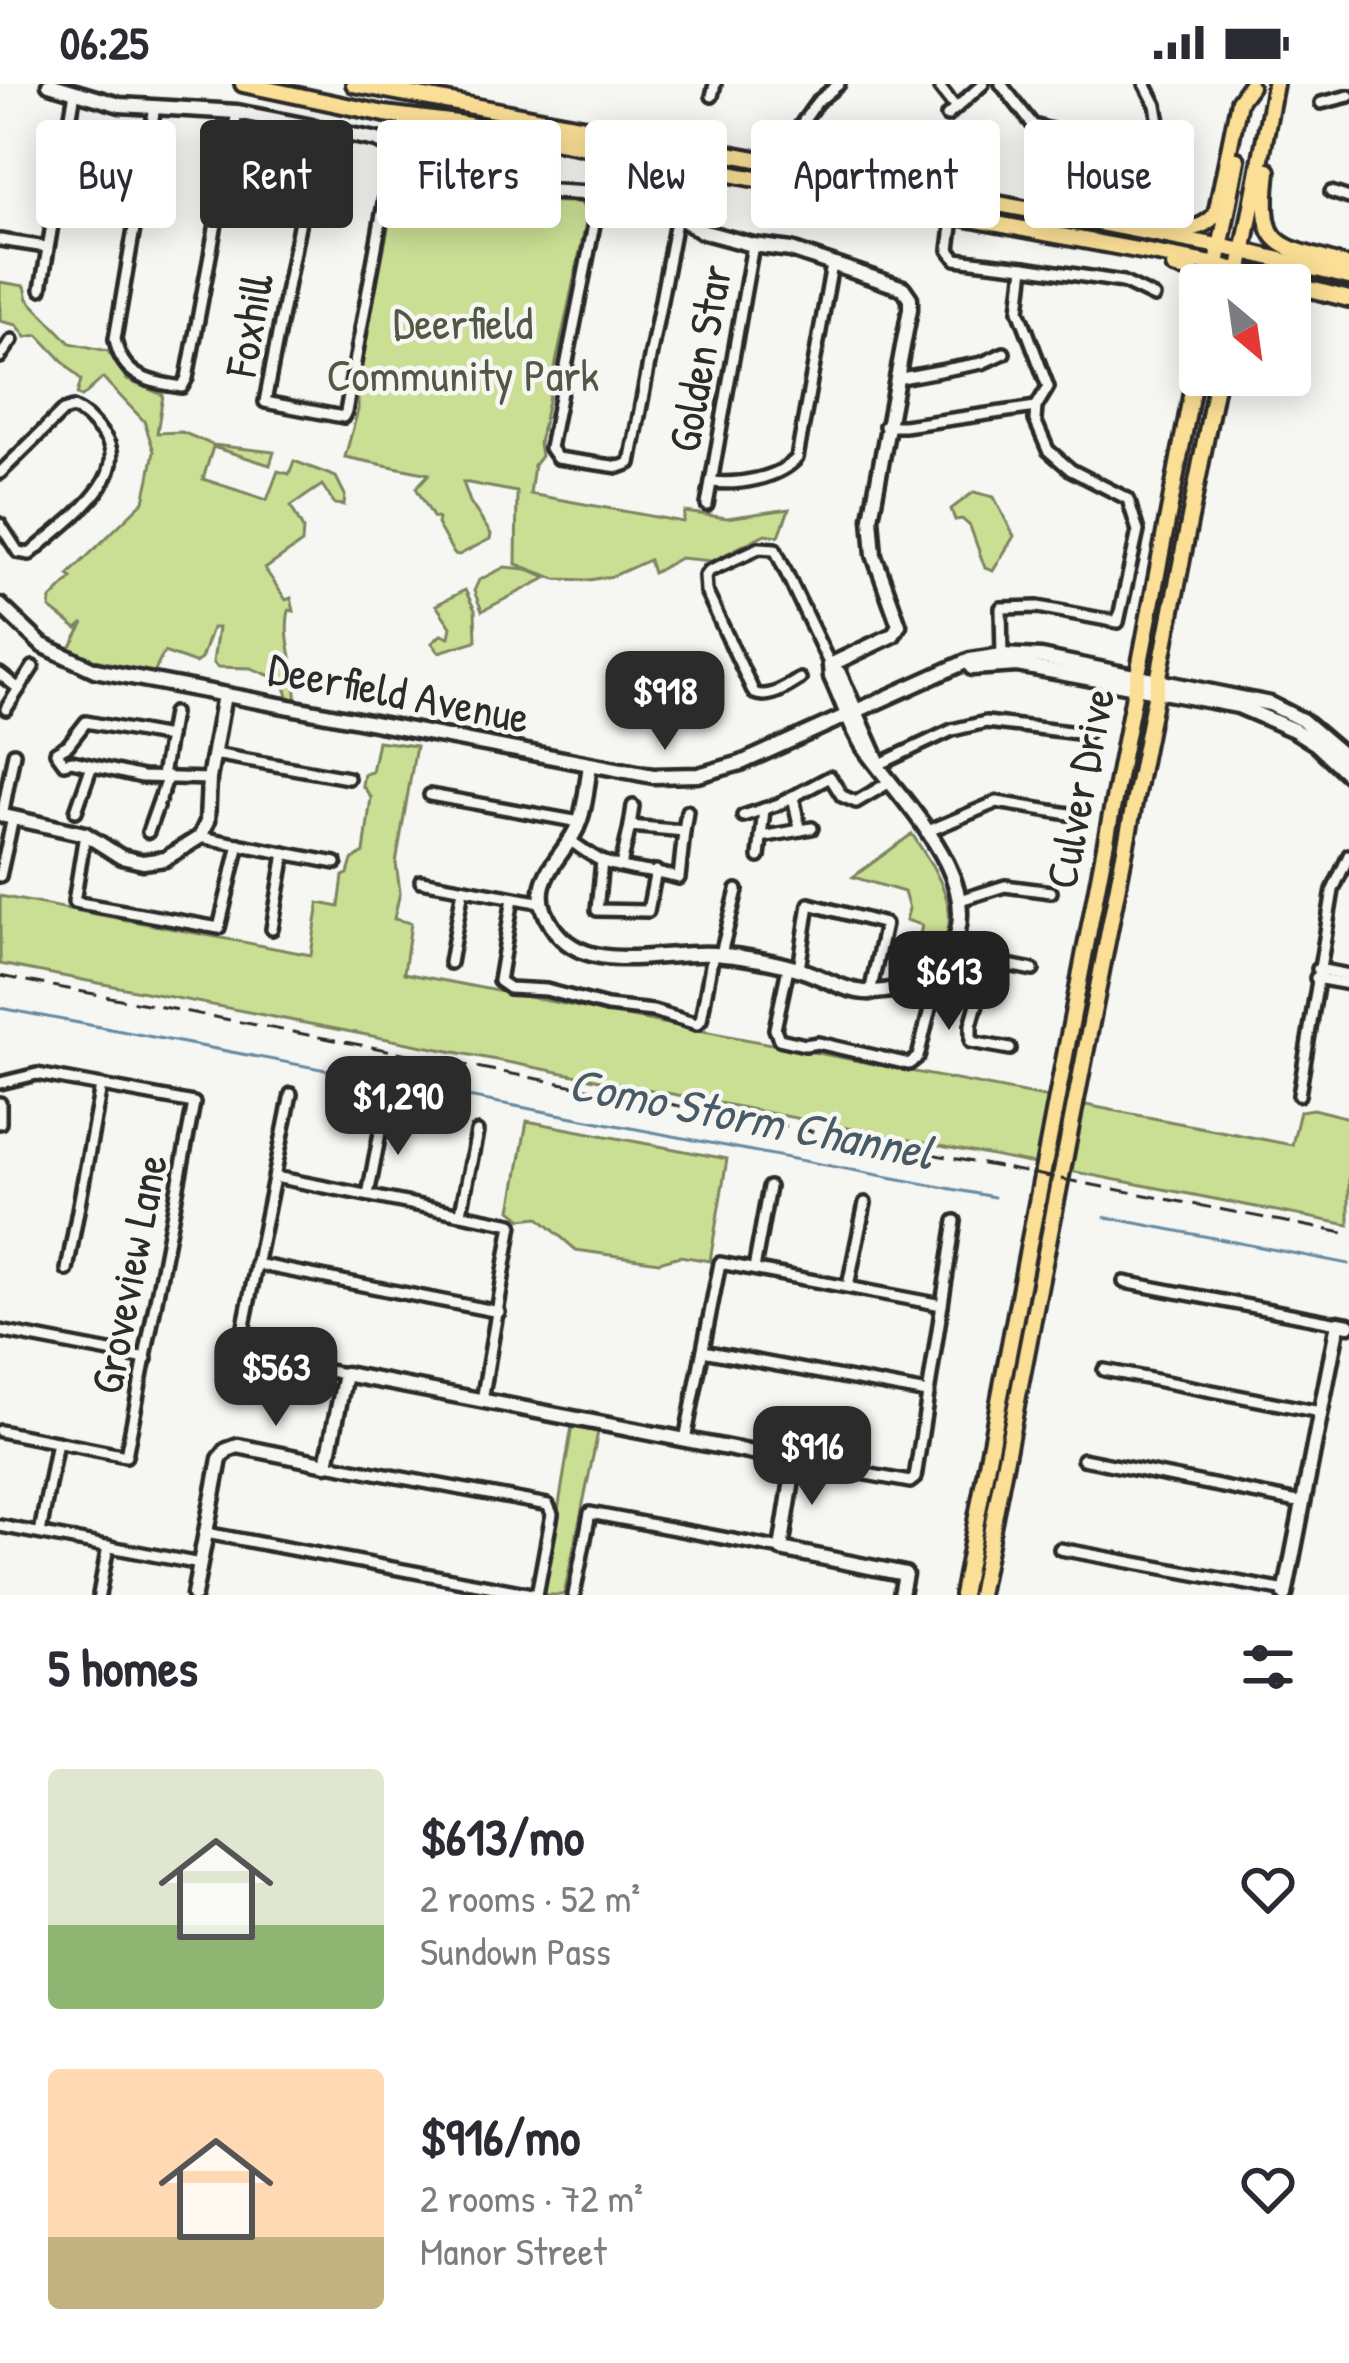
<!DOCTYPE html>
<meta charset="utf-8">
<style>
:root{--surface:#fff;--page:#f7f7f7;--text:#2b2b33;--muted:#7c7c81;--accent:#2b2b2b}
body{margin:0;font-family:"Patrick Hand",sans-serif;background:var(--page);color:var(--text);height:100vh;display:flex;flex-direction:column;font-size:45px;white-space:nowrap}
*{box-sizing:border-box;margin:0}
p{font-size:39px;color:var(--muted)}
.icon{flex:none;width:66px;height:66px;fill:none;stroke:currentColor;stroke-width:2;stroke-linecap:round;stroke-linejoin:round}
.map{position:relative;height:1511px;overflow:hidden}
.side{display:flex;flex-direction:column;background:var(--surface);flex:1}
.side>*{flex:none}
.top-card{position:absolute;left:36px;top:36px;width:1278px;height:108px;display:flex;gap:24px}
.needle{width:78px;rotate:151deg}
.buttons{position:absolute;left:1179px;top:180px;display:grid;gap:24px}
.buttons a{display:grid;place-items:center;width:132px;height:132px;border-radius:12px;background:var(--surface);box-shadow:0 6px 30px #0003;font-size:60px}
.price{position:absolute;translate:-50% -102px;padding:0 27px;border-radius:24px;background:var(--accent);color:#fff;font-size:39px;line-height:78px;filter:drop-shadow(0 3px 6px #0008)}
.price::after{content:'';position:absolute;left:50%;top:72px;width:36px;height:27px;margin-left:-18px;background:inherit;clip-path:polygon(0 0,100% 0,50% 100%)}
.price.on{background:#222;color:#fff}
ul{padding:0;list-style:none}
li{display:flex;align-items:center;gap:36px;height:300px;padding:0 48px}
li span{display:grid;place-items:center;flex:none;width:336px;height:240px;border-radius:12px;color:#555}
li>.icon{margin-inline-start:auto}
span .icon{width:144px;height:144px;fill:#fffc;stroke-width:1}
li b{font-size:51px}
h2{display:flex;justify-content:space-between;align-items:center;height:144px;padding:0 48px;font-size:51px}
.chip{padding:0 42px;border-radius:12px;background:var(--surface);box-shadow:0 6px 30px #0003;font-size:42px;line-height:108px}
.chip.on{background:var(--accent);color:#fff}
.status{display:flex;justify-content:space-between;align-items:center;height:84px;padding:0 60px;background:var(--surface);direction:ltr}
.status svg{height:33px;fill:currentColor}
.map>svg:first-child{display:block}
.green{fill:#cbdf94;stroke:#7b8560;stroke-width:3}
.lines{fill:none;stroke-linecap:round;stroke-linejoin:round}
.stream{stroke:#66899f;stroke-width:3}
.street-casing{stroke:#2b2b2b;stroke-width:18}
.secondary-casing{stroke:#2b2b2b;stroke-width:21}
.primary-casing{stroke:#2b2b2b;stroke-width:22}
.street{stroke:#f6f6f2;stroke-width:9}
.secondary{stroke:#f6f6f2;stroke-width:12}
.primary{stroke:#fbdf96;stroke-width:14}
.rail{stroke:#2b2b2b;stroke-width:3;stroke-dasharray:18 9;stroke-linecap:butt}
.labels{text-anchor:middle;dominant-baseline:central;stroke-width:9;stroke-linejoin:round;paint-order:stroke}
.park-label{font-size:45px;fill:#535845;stroke:#f6f6f2}
.street-label{font-size:45px;fill:#2b2b2b;stroke:#f6f6f2}
.water-label{font-size:48px;font-style:italic;fill:#485a65;stroke:#f6f6f2}
</style>
<div class="status"><b>06:25</b><svg viewBox="0 0 49 12"><path d="M0 12V9h3v3zM5 12V6h3v6zM10 12V3h3v9zM15 12V0h3v12zM26 1h20v11H26zM47 4h2v5h-2z"/></svg></div>
<div class="map">
<svg width="1349" height="1511" viewBox="0 0 1349 1511">
<rect width="100%" height="100%" fill="#f6f6f2"/>
<filter id="ink" filterUnits="userSpaceOnUse"><feTurbulence type="fractalNoise" baseFrequency=".00833" numOctaves="2"/><feDisplacementMap in="SourceGraphic" scale="24" xChannelSelector="R" yChannelSelector="G"/><feConvolveMatrix kernelMatrix="1 2 1 2 8 2 1 2 1" color-interpolation-filters="sRGB"/></filter>
<g filter="url(#ink)">
<g class="green">
<path d="M407,81C462,113 518,118 580,118L588,129L539,359L541,372L534,381L530,410L683,438L685,428L727,434L789,425L779,452L765,450L712,477L680,474L653,489L649,476L613,492L589,496L556,495L516,480L517,408L463,398L470,418L491,450L490,455L459,471L454,470L437,440L438,435L433,433L416,404L429,390L345,373L358,326V296L400,84Z"/>
<path d="M0,198L25,202L28,215L70,259L108,267L127,296L163,311L157,349L182,348L213,361L274,368L270,381L213,363L203,395L267,416L278,387L289,390L294,377L336,393L345,411L344,421L335,420L322,401L291,422L303,445L302,459L265,485L286,516L291,514L294,527L289,526C282,558 298,583 296,616L288,612L283,597L251,584L217,583L213,578L218,544H212L201,575L195,579L164,568L154,589L95,576L69,566L84,539L77,545L50,524L51,515L72,494L68,491L144,417L149,394L154,367L144,337L103,294L82,313L77,311L81,296L38,251L26,253L17,241L0,237Z"/>
<polygon points="974,408 994,413 1014,452 993,487 985,484 970,442 962,435 955,436 951,425"/>
<polygon points="505,483 526,485 546,494 482,527 474,507 479,496"/>
<polygon points="465,506 475,526 476,557 439,568 432,559 441,551 449,553 451,543 436,521"/>
<polygon points="378,657 416,662 396,779 400,808 394,835 411,839 404,889 1292,1061 1300,1027 1313,1025 1349,1034 1349,1141 0,880 0,812 311,871 319,819 339,823 343,792 348,790 352,776 364,769 371,713 362,701 364,690 372,688"/>
<path d="M912,750C943,797 978,849 912,887L922,841L906,836L909,825L904,808L853,793Z"/>
<polygon points="527,1037 727,1075 710,1177 680,1172 659,1178 576,1166 538,1133 522,1135 511,1126"/>
<polygon points="572,1342 598,1348 564,1511 544,1511"/>
</g>
<g class="lines">
<g class="stream">
<polyline points="0,924 994,1113"/>
<polyline points="1105,1133 1349,1180"/>
</g>
<g class="street-casing">
<g id="street">
<polyline points="839,0 817,18 800,42 825,57 861,49"/>
<polyline points="1001,0 1033,41 1062,49"/>
<polyline points="1145,0 1156,21 1161,50"/>
<polyline points="940,4 955,23"/>
<polyline points="712,12 715,0"/>
<polyline points="1321,19 1349,12"/>
<path d="M155,23L115,255C122,293 148,298 182,303L187,294L237,28"/>
<polyline points="947,32 983,0"/>
<polyline points="318,43 265,318 343,333 346,328 394,64"/>
<polyline points="1331,108 1349,114"/>
<polyline points="600,110 550,364 557,374 619,383 630,379 677,132"/>
<polyline points="953,134 949,166 956,175 1024,183 1019,226 1048,303 1036,323 1035,336 1048,366 1071,386 1128,415 1138,447 1118,538 1038,523 1001,524 1002,572"/>
<polyline points="0,156 46,163"/>
<polyline points="1024,183 1123,198 1154,213"/>
<polyline points="41,205 75,8"/>
<polyline points="0,273 12,256"/>
<polyline points="896,295 982,279 1004,269"/>
<polyline points="885,342 904,342 1036,323"/>
<path d="M0,389L63,327L73,324C85,329 92,338 101,348C140,391 60,442 30,470L18,468L0,440"/>
<path d="M711,398C738,401 778,395 797,374L832,181"/>
<polyline points="707,421 753,161"/>
<polyline points="0,590 19,605"/>
<path d="M800,595C786,603 770,616 754,609L706,507L705,492L709,487L759,464L775,465L830,581"/>
<polyline points="6,625 33,583"/>
<polyline points="169,653 86,638 68,661 56,668 64,679 72,677 142,693 209,695"/>
<polyline points="214,670 348,694"/>
<polyline points="878,681 952,646 986,638 1086,650"/>
<polyline points="162,692 173,629"/>
<polyline points="430,711 580,738"/>
<polyline points="793,712 800,746"/>
<polyline points="76,727 91,684"/>
<polyline points="2,732 14,669"/>
<polyline points="743,732 779,720 830,693 842,712 856,718 890,698"/>
<polyline points="630,742 633,722"/>
<polyline points="684,747 687,727"/>
<polyline points="148,748 168,692"/>
<polyline points="926,748 997,718 1069,730"/>
<polyline points="85,750 74,818 219,844 239,760"/>
<polyline points="200,753 336,779"/>
<polyline points="761,753 812,744"/>
<path d="M569,756C580,763 591,772 602,777C626,787 655,787 679,794L684,747L630,742L621,782"/>
<polyline points="759,773 764,725"/>
<polyline points="602,777 597,826 648,827 656,787"/>
<polyline points="0,792 13,734"/>
<polyline points="421,797 543,819"/>
<polyline points="513,814 499,897 509,904 546,906 607,922 653,927 697,940 701,936 713,870"/>
<polyline points="960,816 1005,802 1051,808"/>
<polyline points="272,845 285,769"/>
<polyline points="949,869 1033,886"/>
<polyline points="721,870 737,806"/>
<polyline points="989,878 971,941 971,958 1010,965"/>
<polyline points="450,879 463,805"/>
<polyline points="788,884 775,945 779,955 805,961 818,959 909,980 918,973 933,913 924,893"/>
<polyline points="799,885 809,820 885,840 870,909"/>
<polyline points="1318,885 1349,891"/>
<polyline points="1316,894 1349,900"/>
<polyline points="0,999 37,990 194,1019 126,1372 0,1347"/>
<polyline points="291,1010 238,1271 345,1290"/>
<polyline points="1299,1011 1333,806 1349,771"/>
<polyline points="0,1019 0,1039"/>
<polyline points="275,1093 512,1140 482,1317"/>
<polyline points="368,1111 384,1028"/>
<polyline points="461,1128 477,1048"/>
<polyline points="256,1180 499,1228"/>
<polyline points="754,1185 769,1103"/>
<polyline points="67,1186 101,1002"/>
<polyline points="1124,1198 1338,1239"/>
<polyline points="848,1202 865,1119"/>
<polyline points="0,1247 146,1275"/>
<polyline points="703,1267 927,1309"/>
<polyline points="1104,1286 1320,1328"/>
<polyline points="685,1356 720,1179 942,1221"/>
<polyline points="1083,1375 1303,1419"/>
<polyline points="795,1377 910,1398 915,1394 955,1137"/>
<polyline points="0,1442 200,1480"/>
<polyline points="40,1449 57,1358"/>
<polyline points="206,1449 537,1511 552,1430 548,1421 327,1380"/>
<polyline points="1060,1465 1286,1507"/>
<polyline points="99,1511 108,1462"/>
<polyline points="574,1511 590,1429 781,1465"/>
</g>
</g>
<g class="secondary-casing">
<g id="secondary">
<polyline points="49,0 120,21 237,28 377,56 436,87 507,105 600,110 655,118 701,147 753,161 791,166 903,204 910,214 910,225 871,434 874,471 899,541 893,551 830,581"/>
<polyline points="491,102 500,50"/>
<polyline points="500,103 515,31"/>
<polyline points="0,521 42,561 95,586 653,692 698,691 741,679 970,576 1002,571 1041,573 1270,620 1302,636 1349,676"/>
<polyline points="830,581 839,589 877,675"/>
<polyline points="972,584 1017,581 1238,622 1294,646 1316,660 1349,691"/>
<path d="M590,681C587,699 586,719 580,736C568,774 521,794 552,842C585,894 663,866 714,870C742,872 778,878 804,887C827,895 849,910 874,908C902,907 937,891 951,865C988,798 903,719 866,667C851,646 842,616 831,593L830,581"/>
<polyline points="0,731 85,750 121,773 143,778 165,775 200,753 207,738 209,695 224,611"/>
<polyline points="194,1511 220,1375 227,1366 238,1362 327,1380 345,1290 795,1377 781,1465 905,1490 901,1511"/>
<polyline points="1285,1511 1338,1239 1349,1241"/>
</g>
</g>
<g class="primary-casing">
<g id="primary">
<polyline points="243,0 385,30 457,39 1217,181 1349,215"/>
<polyline points="354,0 1079,135 1244,167 1349,193"/>
<polyline points="406,39 496,59"/>
<polyline points="534,45 576,52 595,48"/>
<path d="M1268,87C1258,172 1281,159 1349,183"/>
<path d="M1157,141C1180,145 1199,150 1216,130L1239,17L1250,2"/>
<path d="M1174,182L1192,188C1211,215 1184,246 1197,275"/>
<polyline points="1213,201 1237,76"/>
<polyline points="1237,201 1275,0"/>
<polyline points="962,1511 1200,265"/>
<polyline points="979,1511 1218,291"/>
</g>
</g>
<use href="#street" class="street"/>
<use href="#secondary" class="secondary"/>
<use href="#primary" class="primary"/>
<polyline class="rail" points="0,892 1349,1150"/>
</g>
</g>
<g class="labels">
<g class="park-label">
<text x="463" y="238">Deerfield<tspan x="463" dy="52">Community Park</tspan></text>
</g>
<g class="street-label">
<text transform="translate(248 241) rotate(-80)">Foxhill</text>
<text transform="translate(699 274) rotate(-80)">Golden Star</text>
<text transform="translate(399 608) rotate(11)">Deerfield Avenue</text>
<text transform="translate(1079 704) rotate(-79)">Culver Drive</text>
<text transform="translate(128 1190) rotate(-79)">Groveview Lane</text>
</g>
<g class="water-label">
<text transform="translate(751 1033) rotate(11)">Como Storm Channel</text>
</g>
</g>
</svg>
<div class="buttons">
<a><svg class="needle" viewBox="-14 -14 28 28"><path d="M0-13l5 13h-10z" fill="#e53935"/><path d="M0 13l5-13h-10z" fill="#7c7c81"/></svg></a>
</div>
<b class="price" style="left:665px;top:669px">$918</b>
<b class="price on" style="left:949px;top:949px">$613</b>
<b class="price" style="left:398px;top:1074px">$1,290</b>
<b class="price" style="left:276px;top:1345px">$563</b>
<b class="price" style="left:812px;top:1424px">$916</b>
<div class="top-card">
<a class="chip">Buy</a>
<a class="chip on">Rent</a>
<a class="chip">Filters</a>
<a class="chip">New</a>
<a class="chip">Apartment</a>
<a class="chip">House</a>
</div>
</div>
<section class="side">
<h2>5 homes<svg class="icon" aria-label="filters" viewBox="0 0 24 24"><path d="M4 7h16M4 17h16"/><circle cx="9" cy="7" r="2"/><circle cx="15" cy="17" r="2"/></svg></h2>
<ul>
<li><span style="background:linear-gradient(#dfe7d0 65%,#8fb573 0)"><svg class="icon" aria-label="home" viewBox="0 0 24 24"><path d="M3 11l9-7 9 7M6 9v11h12V9"/></svg></span><div><b>$613/mo</b><p>2 rooms · 52 m²</p><p>Sundown Pass</p></div><svg class="icon" aria-label="heart" viewBox="0 0 24 24"><path d="M12 20l-8-8c-3-5 5-10 8-4 3-6 11-1 8 4z"/></svg></li>
<li><span style="background:linear-gradient(#ffd9b3 70%,#c2b280 0)"><svg class="icon" aria-label="home" viewBox="0 0 24 24"><path d="M3 11l9-7 9 7M6 9v11h12V9"/></svg></span><div><b>$916/mo</b><p>2 rooms · 72 m²</p><p>Manor Street</p></div><svg class="icon" aria-label="heart" viewBox="0 0 24 24"><path d="M12 20l-8-8c-3-5 5-10 8-4 3-6 11-1 8 4z"/></svg></li>
</ul>
</section>
